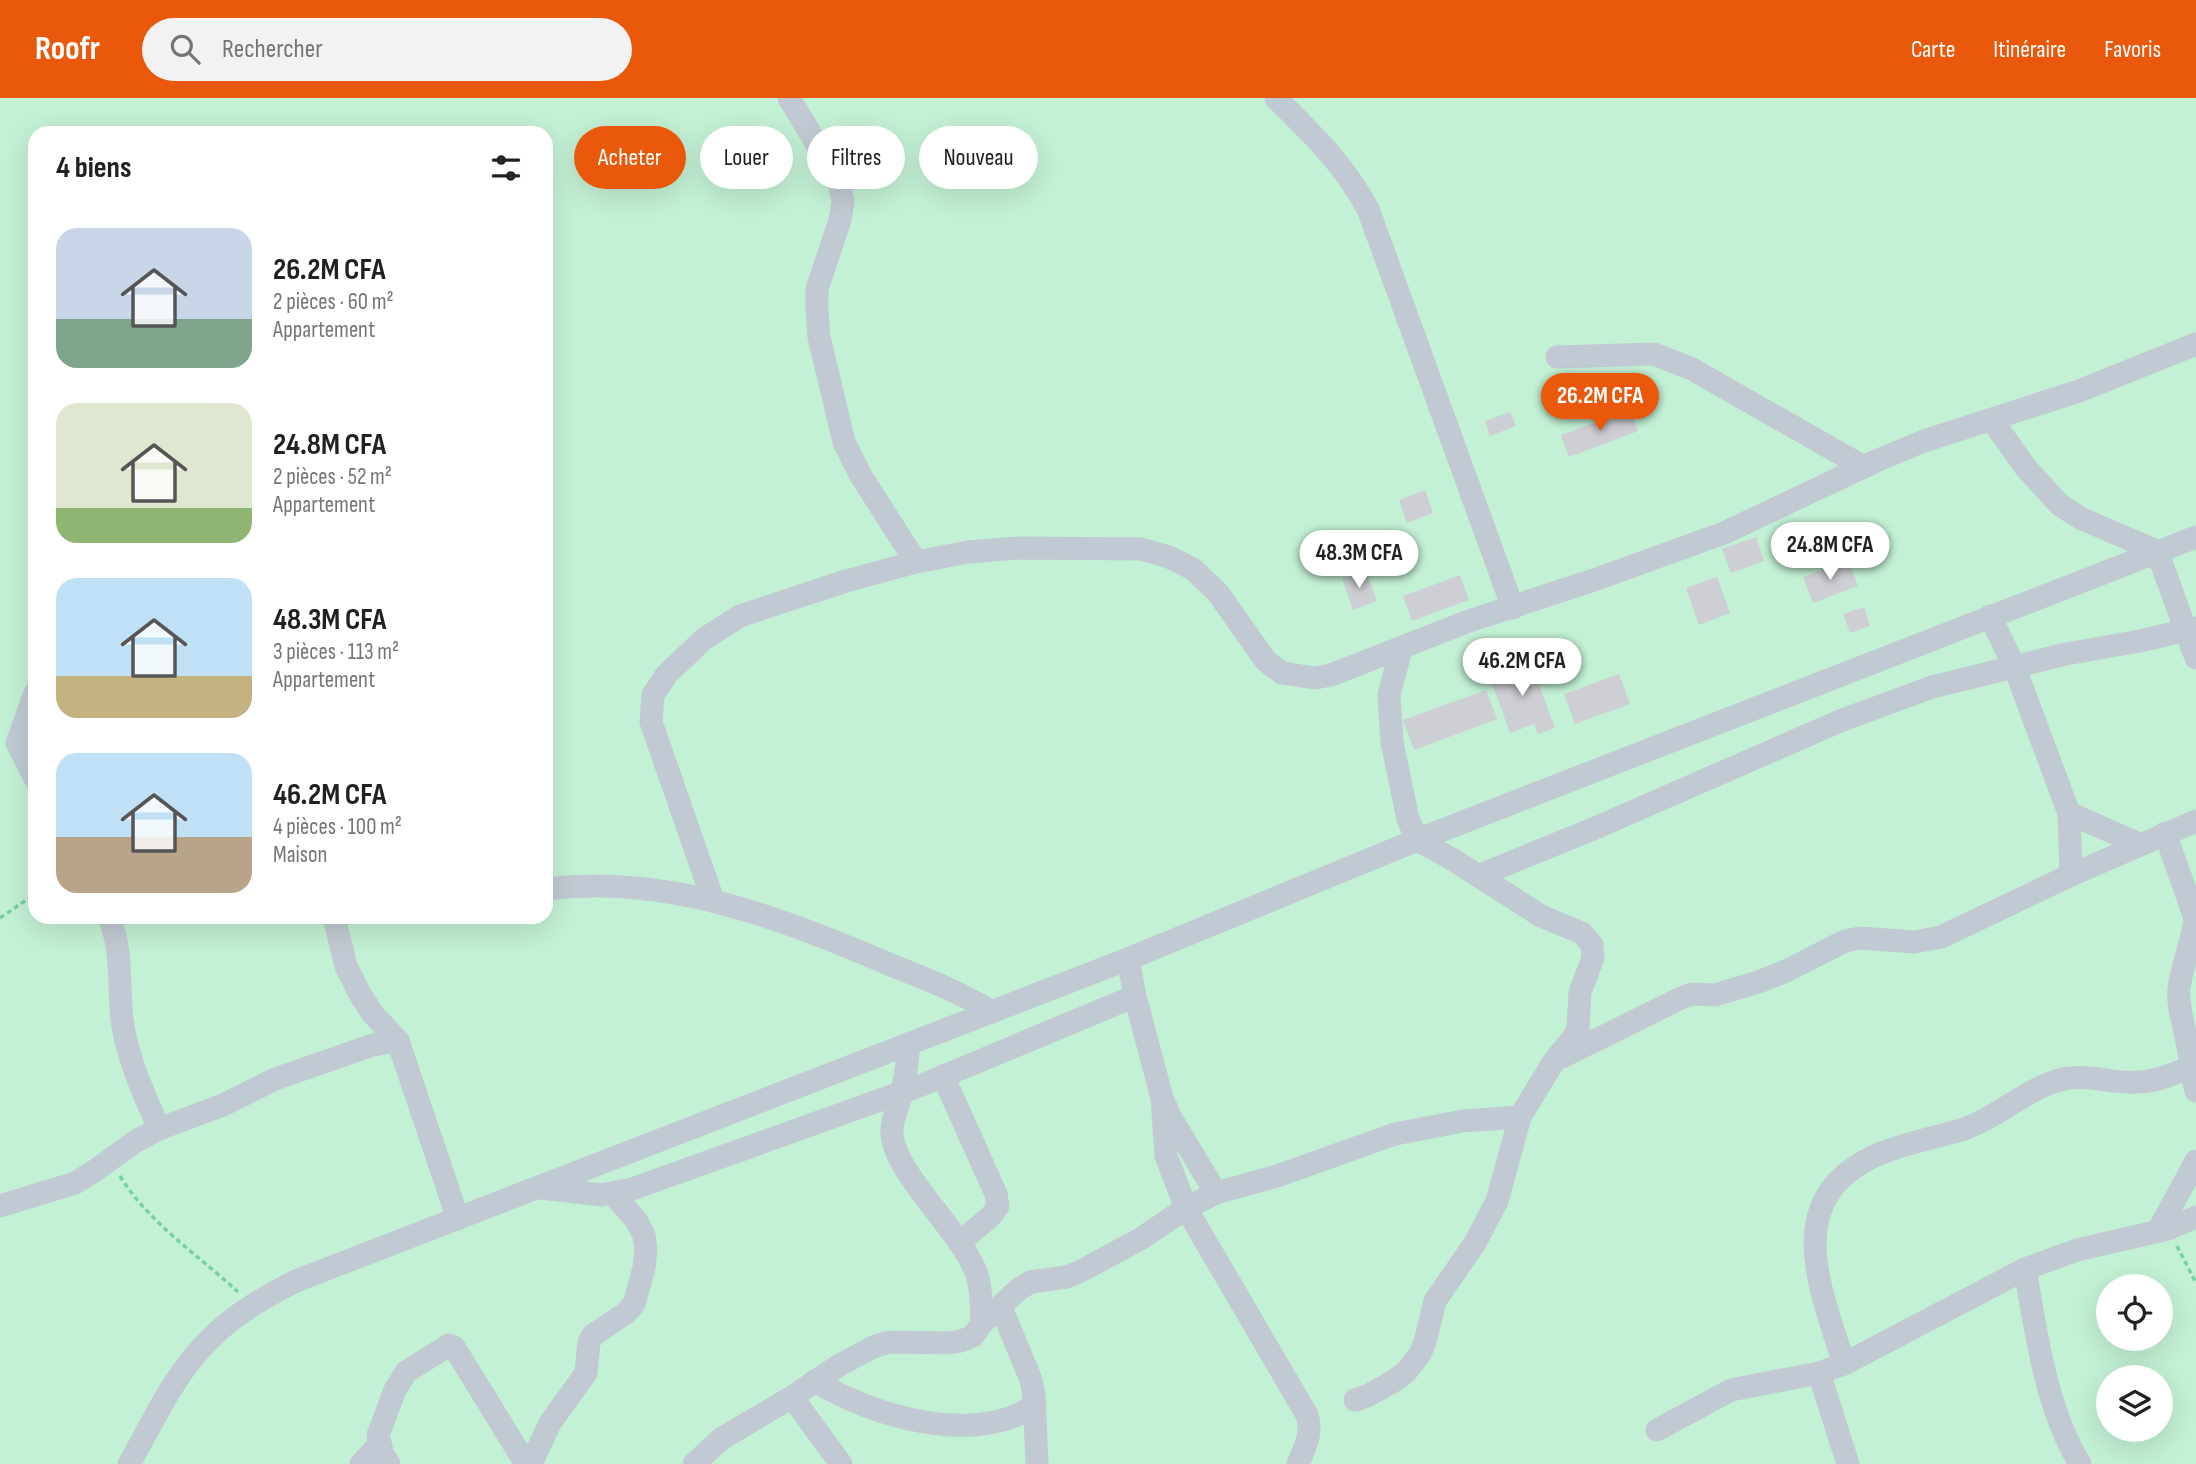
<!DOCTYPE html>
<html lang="fr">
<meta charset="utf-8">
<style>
:root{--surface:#fff;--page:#f2f2f2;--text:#202124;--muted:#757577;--accent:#ea580c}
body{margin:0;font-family:"Sofia Sans Condensed",sans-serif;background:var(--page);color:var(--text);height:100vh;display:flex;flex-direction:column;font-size:26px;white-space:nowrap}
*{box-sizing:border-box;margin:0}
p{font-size:23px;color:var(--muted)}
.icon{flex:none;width:38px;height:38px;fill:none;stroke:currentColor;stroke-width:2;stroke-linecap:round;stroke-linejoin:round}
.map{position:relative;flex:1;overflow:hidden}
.drawer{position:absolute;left:28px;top:28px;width:525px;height:798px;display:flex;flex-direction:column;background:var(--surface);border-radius:21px;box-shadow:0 7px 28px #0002}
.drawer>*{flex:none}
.guide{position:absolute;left:574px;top:28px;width:665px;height:63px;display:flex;gap:14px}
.buttons{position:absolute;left:2096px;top:1176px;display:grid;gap:14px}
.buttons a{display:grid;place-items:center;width:77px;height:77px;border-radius:50%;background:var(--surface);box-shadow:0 7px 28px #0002;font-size:35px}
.price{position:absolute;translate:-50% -60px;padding:0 16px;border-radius:24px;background:#fff;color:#222;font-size:23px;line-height:46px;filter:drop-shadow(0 2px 4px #0008)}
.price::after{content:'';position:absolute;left:50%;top:42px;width:21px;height:16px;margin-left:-10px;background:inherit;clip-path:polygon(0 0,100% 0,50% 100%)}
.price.active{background:var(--accent);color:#fff}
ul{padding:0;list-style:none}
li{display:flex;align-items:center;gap:21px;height:175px;padding:0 28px}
li span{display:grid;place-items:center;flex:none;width:196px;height:140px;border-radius:21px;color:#555}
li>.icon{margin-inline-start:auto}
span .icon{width:84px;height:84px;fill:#fffc;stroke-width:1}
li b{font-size:30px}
h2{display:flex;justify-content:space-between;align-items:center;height:84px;padding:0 28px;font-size:30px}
.tag{padding:0 24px;border-radius:32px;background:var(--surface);box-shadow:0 7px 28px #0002;font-size:24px;line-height:63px}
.tag.active{background:var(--accent);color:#fff}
header{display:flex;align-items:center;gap:42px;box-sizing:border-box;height:98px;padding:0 35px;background:var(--accent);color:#fff}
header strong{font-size:33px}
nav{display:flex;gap:38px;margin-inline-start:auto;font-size:24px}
.search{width:490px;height:63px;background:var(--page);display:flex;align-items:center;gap:18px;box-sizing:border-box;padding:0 24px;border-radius:38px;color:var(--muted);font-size:26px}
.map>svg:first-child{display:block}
.green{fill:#c3f1d5;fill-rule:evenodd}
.building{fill:#cdcfd5}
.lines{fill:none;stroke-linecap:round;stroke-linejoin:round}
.path{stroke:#7ad0a6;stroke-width:3.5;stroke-dasharray:5 3.5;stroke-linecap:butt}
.minor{stroke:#c1cad2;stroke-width:23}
</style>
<header>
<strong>Roofr</strong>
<div class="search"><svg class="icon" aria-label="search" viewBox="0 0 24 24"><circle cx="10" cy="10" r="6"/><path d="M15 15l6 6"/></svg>Rechercher</div>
<nav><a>Carte</a><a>Itinéraire</a><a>Favoris</a></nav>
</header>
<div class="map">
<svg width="2196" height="1366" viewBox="0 0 2196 1366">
<rect width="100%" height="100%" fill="#f5f3f3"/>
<path class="green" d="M0,0H2196V1366H0ZM35,35H546V819H35ZM2109,1188H2161V1241H2109ZM2109,1279H2161V1332H2109Z"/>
<g class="building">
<polygon points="1630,311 1638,333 1569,359 1561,337"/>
<polygon points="1510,314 1516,328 1490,338 1485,323"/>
<polygon points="1425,392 1433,415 1407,425 1399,402"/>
<polygon points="1756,439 1764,463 1731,475 1722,451"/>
<polygon points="1848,463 1858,488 1813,505 1803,479"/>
<polygon points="1366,473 1377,503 1353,512 1342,481"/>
<polygon points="1460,477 1469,502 1412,523 1403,498"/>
<polygon points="1717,479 1730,515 1699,527 1686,490"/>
<polygon points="1864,509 1870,528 1850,535 1843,516"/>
<polygon points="1530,562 1555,630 1538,636 1534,626 1510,635 1489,577"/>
<polygon points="1619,576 1630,606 1575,626 1564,596"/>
<polygon points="1486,592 1497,621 1414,652 1403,622"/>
</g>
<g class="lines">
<g class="path">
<polyline points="0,820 35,796"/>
<path d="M120,1078C149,1125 198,1157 238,1194"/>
<polyline points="2177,1148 2196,1185"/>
</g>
<g class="minor">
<polyline points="789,0 839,83 843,104 840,122 817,191 817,212 819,239 844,344 861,378 916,464"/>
<path d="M1276,0C1313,37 1343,65 1368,111L1513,510"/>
<polyline points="1557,259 1654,256 1692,271 1864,369"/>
<polyline points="1992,322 2026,370 2060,407 2082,421 2157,453 2196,560"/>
<polyline points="1990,518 2014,568 2069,715 2071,777"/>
<polyline points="35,595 17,645 35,680"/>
<polyline points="2069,715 2139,746"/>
<path d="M2165,735L2195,820C2193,844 2182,866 2179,890C2177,910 2185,929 2188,949C2191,964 2191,978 2196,993"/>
<polyline points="1478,778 1593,731 1840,623 1932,589 2066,556 2140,543 2196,530"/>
<path d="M546,791C667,776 782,820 891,867C926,881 960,894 992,914"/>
<polyline points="713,802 651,624 653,597 667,576 704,541 740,518 846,483 916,464 968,454 1018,450 1141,451 1169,459 1193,471 1218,495 1266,563 1282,575 1315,580 1331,577 1469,523 1594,482 1724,435 1876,363 1924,343 2079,293 2196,246"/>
<path d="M109,819C123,853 118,886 122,922C127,960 144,996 159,1031"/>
<polyline points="334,819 346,868 361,898 373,916 398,943 458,1121"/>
<polyline points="1128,861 1135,898 1162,1000 1171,1020 1216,1095"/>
<path d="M909,946C907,962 906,979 902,994C899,1008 891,1021 892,1035C894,1076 962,1133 977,1177C982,1192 981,1209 982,1225"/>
<polyline points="1562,959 1681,900 1692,896 1715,897 1761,883 1786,873 1845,843 1860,840 1914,844 1941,839 2071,777 2196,723"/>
<polyline points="943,978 996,1096 998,1108 991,1118 960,1144"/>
<path d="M1162,1000L1166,1058L1186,1110L1307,1317C1313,1335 1305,1349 1298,1366"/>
<polyline points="541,1090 601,1097 632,1091 922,987 1135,898"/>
<polyline points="0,1108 75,1085 93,1074 136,1043 159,1031 223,1007 275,981 373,947 398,943"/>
<polyline points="2158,1133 2196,1063"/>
<path d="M2025,1171C2036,1235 2046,1310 2080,1366"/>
<polyline points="1001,1209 1031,1282 1034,1297 1037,1366"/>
<path d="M1844,1266C1820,1189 1780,1100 1877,1057C1905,1045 1935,1040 1964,1031C1999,1019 2033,985 2069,980C2092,977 2115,986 2138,984C2155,984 2173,976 2189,970"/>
<polyline points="1819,1275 1848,1366"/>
<path d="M815,1283C872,1318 975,1349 1035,1307"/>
<polyline points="792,1299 841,1366"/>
<polyline points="1355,1302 1367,1298 1394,1283 1406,1274 1420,1256 1425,1244 1435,1203 1475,1145 1497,1103 1520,1019 1554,963 1572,941 1578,931 1580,894 1593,860 1592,847 1582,835 1541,818 1452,761 1417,742 1408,721 1392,644 1389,597 1401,551"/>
<polyline points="1657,1332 1731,1292 1819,1275 1844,1266 2025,1171 2077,1152 2168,1131 2196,1119"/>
<path d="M129,1366C153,1324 175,1274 211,1240C236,1215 265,1199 296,1183L1128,861L1417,742L2196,439"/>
<polyline points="361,1366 380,1346"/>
<polyline points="389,1366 383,1357 378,1337 395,1292 406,1274 449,1247 454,1249 526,1366"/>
<polyline points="531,1366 550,1325 586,1275 589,1244 593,1237 626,1215 634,1206 644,1170 646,1151 644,1137 636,1122 613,1096"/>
<polyline points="694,1366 721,1341 792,1299 838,1268 873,1249 889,1244 948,1245 961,1243 973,1238 982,1225 1019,1191 1031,1184 1066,1179 1079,1174 1142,1140 1186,1110 1216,1095 1277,1078 1395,1036 1463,1023 1520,1019"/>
</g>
</g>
</svg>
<div class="buttons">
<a><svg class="icon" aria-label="locate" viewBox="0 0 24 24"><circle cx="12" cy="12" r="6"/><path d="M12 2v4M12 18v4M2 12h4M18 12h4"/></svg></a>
<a><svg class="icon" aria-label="layers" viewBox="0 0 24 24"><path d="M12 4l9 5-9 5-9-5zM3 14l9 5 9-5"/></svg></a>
</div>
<b class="price active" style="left:1600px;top:335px">26.2M CFA</b>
<b class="price" style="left:1830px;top:484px">24.8M CFA</b>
<b class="price" style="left:1359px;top:492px">48.3M CFA</b>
<b class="price" style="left:1522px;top:600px">46.2M CFA</b>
<div class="guide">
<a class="tag active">Acheter</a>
<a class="tag">Louer</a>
<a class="tag">Filtres</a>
<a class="tag">Nouveau</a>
</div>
<section class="drawer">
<h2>4 biens<svg class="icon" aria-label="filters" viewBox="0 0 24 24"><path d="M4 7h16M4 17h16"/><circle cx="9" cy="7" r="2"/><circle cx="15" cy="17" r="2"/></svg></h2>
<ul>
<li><span style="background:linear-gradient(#c9d6e8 65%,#7fa58c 0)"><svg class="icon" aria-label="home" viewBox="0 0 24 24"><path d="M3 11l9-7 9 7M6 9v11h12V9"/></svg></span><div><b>26.2M CFA</b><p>2 pièces · 60 m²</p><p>Appartement</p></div></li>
<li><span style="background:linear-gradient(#dfe7d0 75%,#8fb573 0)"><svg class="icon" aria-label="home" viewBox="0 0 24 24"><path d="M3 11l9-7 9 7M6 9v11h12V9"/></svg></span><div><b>24.8M CFA</b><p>2 pièces · 52 m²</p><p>Appartement</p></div></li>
<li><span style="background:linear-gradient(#bfe0f5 70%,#c2b280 0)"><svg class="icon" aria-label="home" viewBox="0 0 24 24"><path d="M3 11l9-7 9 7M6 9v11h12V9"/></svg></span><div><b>48.3M CFA</b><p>3 pièces · 113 m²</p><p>Appartement</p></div></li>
<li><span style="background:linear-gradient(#bfe0f5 60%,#b9a48a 0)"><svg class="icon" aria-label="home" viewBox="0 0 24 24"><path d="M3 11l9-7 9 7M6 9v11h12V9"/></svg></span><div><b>46.2M CFA</b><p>4 pièces · 100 m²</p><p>Maison</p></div></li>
</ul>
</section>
</div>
